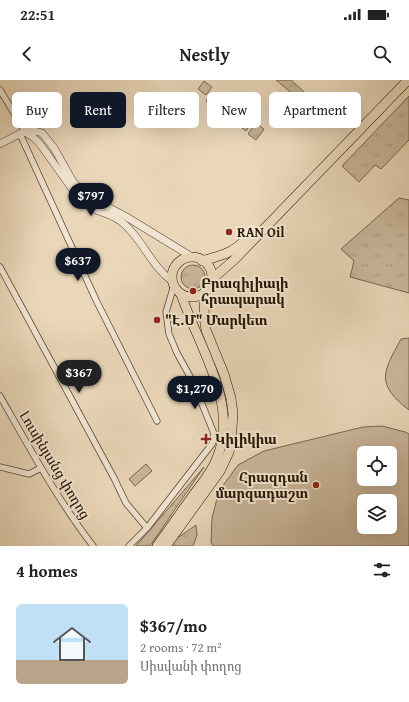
<!DOCTYPE html>
<meta charset="utf-8">
<style>
:root{--surface:#fff;--page:#f2f2f2;--text:#222;--muted:#767676;--accent:#111827}
body{margin:0;font-family:"Gentium Book Plus","Noto Serif Armenian",serif;background:var(--page);color:var(--text);height:100vh;display:flex;flex-direction:column;font-size:15px;white-space:nowrap}
*{box-sizing:border-box;margin:0}
p{font-size:13px;color:var(--muted)}
.icon{flex:none;width:22px;height:22px;fill:none;stroke:currentColor;stroke-width:2;stroke-linecap:round;stroke-linejoin:round}
.map{position:relative;height:466px;overflow:hidden}
.details{display:flex;flex-direction:column;background:var(--surface);flex:1}
.details>*{flex:none}
.guide{position:absolute;left:12px;top:12px;width:385px;height:36px;display:flex;gap:8px}
.buttons{position:absolute;left:357px;top:366px;display:grid;gap:8px}
.buttons a{display:grid;place-items:center;width:40px;height:40px;border-radius:6px;background:var(--surface);box-shadow:0 4px 16px #0002;font-size:20px}
.price{position:absolute;translate:-50% -34px;padding:0 9px;border-radius:14px;background:var(--accent);color:#fff;font-size:13px;line-height:26px;filter:drop-shadow(0 1px 2px #0008)}
.price::after{content:'';position:absolute;left:50%;top:24px;width:12px;height:9px;margin-left:-6px;background:inherit;clip-path:polygon(0 0,100% 0,50% 100%)}
.price.current{background:#222;color:#fff}
ul{padding:0;list-style:none}
li{display:flex;align-items:center;gap:12px;height:100px;padding:0 16px}
li span{display:grid;place-items:center;flex:none;width:112px;height:80px;border-radius:6px;color:#555}
li>.icon{margin-inline-start:auto}
span .icon{width:48px;height:48px;fill:#fffc;stroke-width:1}
li b{font-size:17px}
h2{display:flex;justify-content:space-between;align-items:center;height:48px;padding:0 16px;font-size:17px}
.chip{padding:0 14px;border-radius:6px;background:var(--surface);box-shadow:0 4px 16px #0002;font-size:14px;line-height:36px}
.chip.current{background:var(--accent);color:#fff}
.status{display:flex;justify-content:space-between;align-items:center;height:28px;padding:0 20px;background:var(--surface);direction:ltr}
.status svg{height:11px;fill:currentColor}
header{display:flex;justify-content:space-between;align-items:center;height:52px;padding:0 16px;background:var(--surface);font-size:18px;font-weight:800}
.map>svg:first-child{display:block}
.grass{fill:url(#grass-tufts);stroke:#78664e}
.park{fill:#c9b69a;stroke:#78664e;fill-rule:evenodd}
.lines{fill:none;stroke-linecap:round;stroke-linejoin:round}
.minor-casing{stroke:#57462f;stroke-width:7}
.tertiary-casing{stroke:#57462f;stroke-width:8}
.primary-casing{stroke:#261601;stroke-width:10}
.minor{stroke:#f1e5d2;stroke-width:5.5}
.tertiary{stroke:#f1e5d2;stroke-width:7}
.primary{stroke:#ead7b9;stroke-width:9}
.poi-dot{fill:#8f2418;stroke:#f1e5d2;stroke-width:1.5}
.labels{text-anchor:middle;dominant-baseline:central;stroke-width:4;stroke-linejoin:round;paint-order:stroke}
.poi-label{font-size:14px;font-weight:bold;fill:#261601;stroke:#f1e5d2;text-anchor:start}
.street-label{font-size:14px;fill:#261601;stroke:#f1e5d2}
</style>
<div class="status"><b>22:51</b><svg viewBox="0 0 49 12"><path d="M0 12V9h3v3zM5 12V6h3v6zM10 12V3h3v9zM15 12V0h3v12zM26 1h20v11H26zM47 4h2v5h-2z"/></svg></div>
<header><svg class="icon" aria-label="back" viewBox="0 0 24 24"><path d="M15 5l-7 7 7 7"/></svg>Nestly<svg class="icon" aria-label="search" viewBox="0 0 24 24"><circle cx="10" cy="10" r="6"/><path d="M15 15l6 6"/></svg></header>
<div class="map">
<svg width="409" height="466" viewBox="0 0 409 466">
<defs>
<pattern id="grass-tufts" width="24" height="20" patternUnits="userSpaceOnUse"><rect width="24" height="20" fill="#c9b69a"/><path d="M3 7l-1-3M5 7V3M7 7l1-3M15 17l-1-3M17 17v-4M19 17l1-3" fill="none" stroke="#ac9c83"/></pattern>
</defs>
<rect width="100%" height="100%" fill="#ead7b9"/>
<filter id="stains"><feTurbulence type="fractalNoise" baseFrequency=".005" numOctaves="4"/><feColorMatrix values="0 0 0 0 .2 0 0 0 0 .09 0 0 0 0 .02 0 0 0 .5 -.17"/></filter>
<radialGradient id="worn" r=".72"><stop offset=".6" stop-color="#630" stop-opacity="0"/><stop offset="1" stop-color="#630" stop-opacity=".3"/></radialGradient>
<g class="grass">
<polygon points="276,0 291,0 328,34 323,39"/>
<polygon points="204,1 212,7 206,15 198,9"/>
<polygon points="211,15 223,24 222,29 226,34 230,37 237,35 250,45 246,51 206,21"/>
<polygon points="409,16 409,60 381,89 375,85 359,102 342,86"/>
<polygon points="256,43 264,49 256,60 248,54"/>
<polygon points="399,118 409,120 409,213 350,197 354,181 341,169"/>
<circle cx="193" cy="197" r="12"/>
<polygon points="204,387 150,466 136,466"/>
<polygon points="196,445 197,455 193,466 171,466 176,459"/>
</g>
<g class="park">
<path d="M409,258V330C375,304 383,292 401,259Z"/>
<path d="M382,346L405,352L409,354V466H213L211,462L212,438L219,411L238,385L264,371L363,347ZM364,373H390V399H364ZM364,421H390V447H364Z"/>
<polygon points="146,384 152,391 135,406 129,399"/>
</g>
<g class="lines">
<g class="minor-casing">
<g id="minor">
<polyline points="0,10 25,51"/>
<polyline points="20,54 96,220 157,341"/>
<polyline points="0,187 114,398 126,423 147,448"/>
<path d="M0,316C29,367 57,419 93,466"/>
<polyline points="0,387 29,394 41,388"/>
<polyline points="129,466 147,448 212,364 214,358 213,351 193,302 177,273 169,254 166,232 174,205"/>
</g>
</g>
<g class="tertiary-casing">
<g id="tertiary">
<path d="M25,52L33,57L40,64L78,117C84,122 90,127 96,130C106,134 116,136 124,144C143,160 151,186 172,201"/>
<polyline points="0,64 25,51 35,51 42,53 54,68 72,100 83,114 125,136 192,177"/>
</g>
</g>
<g class="primary-casing">
<g id="primary">
<circle cx="192" cy="197" r="20"/>
<path d="M202,181C219,176 231,174 244,161"/>
<polyline points="211,200 234,180 408,0"/>
<path d="M157,466C169,449 182,431 194,414C202,403 212,392 217,378C240,324 197,264 181,214"/>
<polyline points="166,466 220,391 229,372 231,362 233,334 231,318 224,294 206,250 204,236 205,211"/>
</g>
</g>
<use href="#minor" class="minor"/>
<use href="#tertiary" class="tertiary"/>
<use href="#primary" class="primary"/>
</g>
<g class="poi-dot">
<circle cx="229" cy="152" r="4"/>
<circle cx="193" cy="211" r="4"/>
<circle cx="157" cy="240" r="4"/>
<path d="M204 353h4v4h4v4h-4v4h-4v-4h-4v-4h4z"/>
<circle cx="316" cy="405" r="4"/>
</g>
<g class="labels">
<g class="poi-label">
<text x="237" y="152">RAN Oil</text>
<text x="201" y="203">Բրազիլիայի<tspan x="201" dy="16">հրապարակ</tspan></text>
<text x="165" y="240">"Է.Մ" Մարկետ</text>
<text x="215" y="359">Կիլիկիա</text>
<text x="308" y="397" text-anchor="end">Հրազդան<tspan x="308" dy="16">մարզադաշտ</tspan></text>
</g>
<g class="street-label">
<text transform="translate(55 385) rotate(59)">Լուսինյանց փողոց</text>
</g>
</g>
<rect width="100%" height="100%" filter="url(#stains)"/>
<rect width="100%" height="100%" fill="url(#worn)"/>
</svg>
<div class="buttons">
<a><svg class="icon" aria-label="locate" viewBox="0 0 24 24"><circle cx="12" cy="12" r="6"/><path d="M12 2v4M12 18v4M2 12h4M18 12h4"/></svg></a>
<a><svg class="icon" aria-label="layers" viewBox="0 0 24 24"><path d="M12 4l9 5-9 5-9-5zM3 14l9 5 9-5"/></svg></a>
</div>
<b class="price" style="left:91px;top:137px">$797</b>
<b class="price" style="left:78px;top:202px">$637</b>
<b class="price current" style="left:79px;top:314px">$367</b>
<b class="price" style="left:195px;top:330px">$1,270</b>
<div class="guide">
<a class="chip">Buy</a>
<a class="chip current">Rent</a>
<a class="chip">Filters</a>
<a class="chip">New</a>
<a class="chip">Apartment</a>
</div>
</div>
<section class="details">
<h2>4 homes<svg class="icon" aria-label="filters" viewBox="0 0 24 24"><path d="M4 7h16M4 17h16"/><circle cx="9" cy="7" r="2"/><circle cx="15" cy="17" r="2"/></svg></h2>
<ul>
<li><span style="background:linear-gradient(#bfe0f5 70%,#b9a48a 0)"><svg class="icon" aria-label="home" viewBox="0 0 24 24"><path d="M3 11l9-7 9 7M6 9v11h12V9"/></svg></span><div><b>$367/mo</b><p>2 rooms · 72 m²</p><p>Սիսվանի փողոց</p></div></li>
</ul>
</section>
